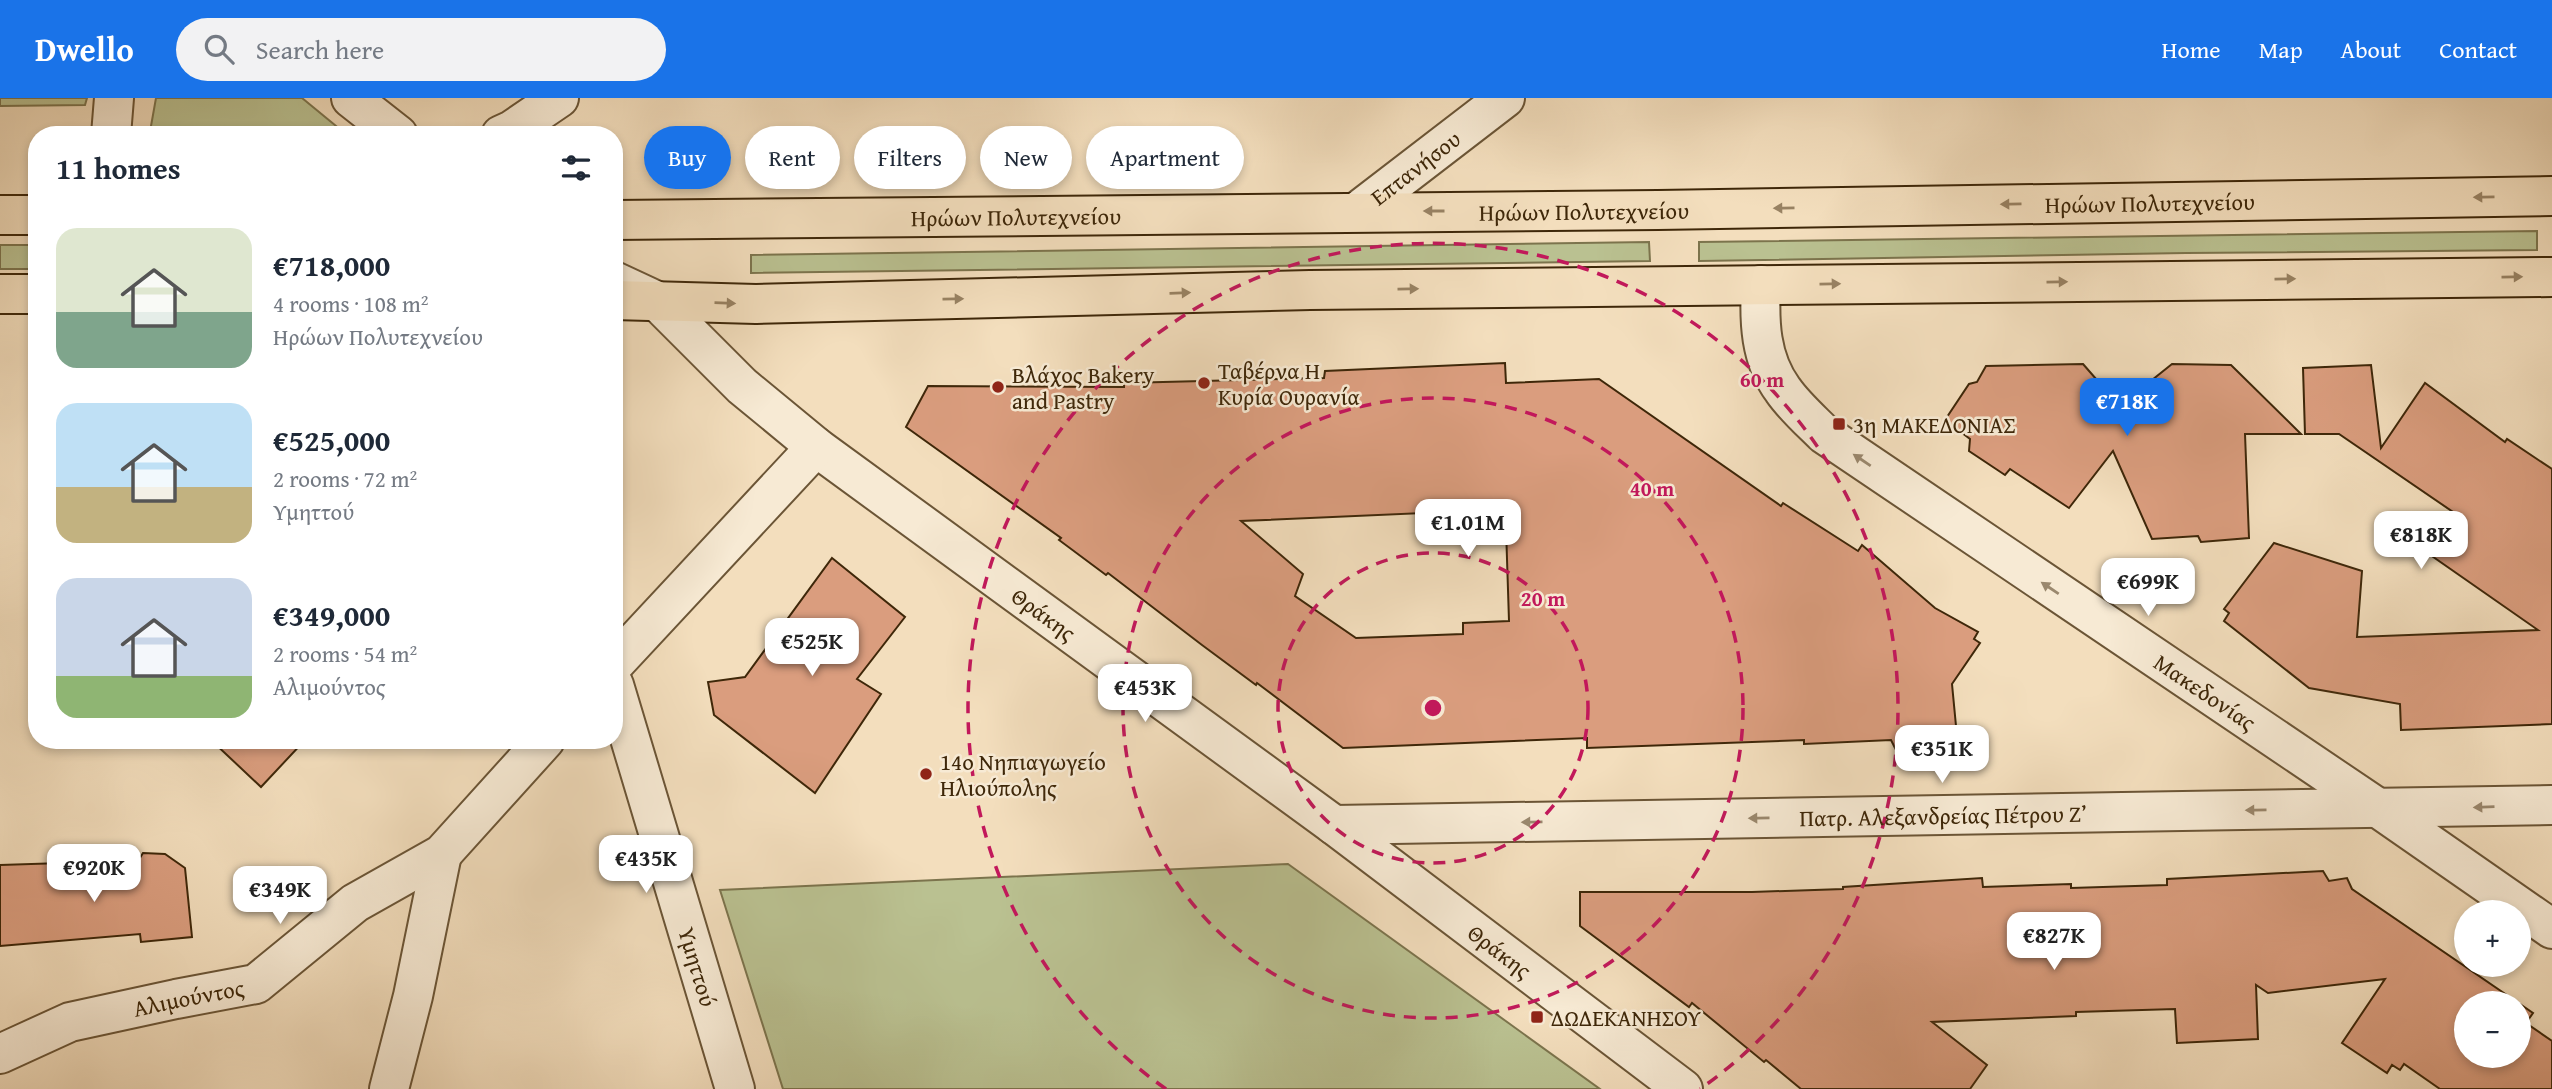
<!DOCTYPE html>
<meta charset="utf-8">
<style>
:root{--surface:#fff;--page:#f2f2f3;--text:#1f2937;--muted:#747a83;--accent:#1a73e8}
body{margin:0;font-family:"Gentium Book Plus",serif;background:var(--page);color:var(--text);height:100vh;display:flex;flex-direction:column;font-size:26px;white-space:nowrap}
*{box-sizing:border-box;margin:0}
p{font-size:23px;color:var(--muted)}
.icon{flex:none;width:38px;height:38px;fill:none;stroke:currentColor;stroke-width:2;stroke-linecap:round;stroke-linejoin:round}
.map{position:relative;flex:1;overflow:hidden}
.panel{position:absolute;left:28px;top:28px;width:595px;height:623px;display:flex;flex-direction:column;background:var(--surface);border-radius:28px;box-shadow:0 4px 10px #0003}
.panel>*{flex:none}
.hud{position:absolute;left:644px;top:28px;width:665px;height:63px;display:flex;gap:14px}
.buttons{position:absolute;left:2454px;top:802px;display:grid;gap:14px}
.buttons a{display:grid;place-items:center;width:77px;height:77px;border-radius:50%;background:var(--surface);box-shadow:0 4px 10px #0003;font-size:35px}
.price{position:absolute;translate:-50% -60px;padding:0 16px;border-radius:14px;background:#fff;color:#222;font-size:23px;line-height:46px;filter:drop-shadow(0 2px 4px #0008)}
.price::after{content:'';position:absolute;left:50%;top:42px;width:21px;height:16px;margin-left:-10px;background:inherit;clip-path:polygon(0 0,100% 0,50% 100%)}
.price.on{background:var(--accent);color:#fff}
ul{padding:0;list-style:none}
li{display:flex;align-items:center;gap:21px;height:175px;padding:0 28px}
li span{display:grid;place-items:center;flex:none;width:196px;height:140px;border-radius:21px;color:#555}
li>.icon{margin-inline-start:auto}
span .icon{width:84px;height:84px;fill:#fffc;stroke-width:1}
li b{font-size:30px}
h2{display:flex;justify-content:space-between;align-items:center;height:84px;padding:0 28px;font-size:30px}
.chip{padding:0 24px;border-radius:32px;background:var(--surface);box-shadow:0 4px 10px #0003;font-size:24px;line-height:63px}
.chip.on{background:var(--accent);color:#fff}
header{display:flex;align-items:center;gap:42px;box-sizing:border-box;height:98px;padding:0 35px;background:var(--accent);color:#fff}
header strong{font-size:33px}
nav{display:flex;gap:38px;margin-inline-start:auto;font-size:24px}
.search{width:490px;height:63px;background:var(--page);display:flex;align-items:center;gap:18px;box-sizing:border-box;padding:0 24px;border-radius:38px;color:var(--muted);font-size:26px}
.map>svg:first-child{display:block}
.green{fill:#bac191;stroke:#7c744d;stroke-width:2}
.building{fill:#da9d7e;stroke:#3e2709;stroke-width:2;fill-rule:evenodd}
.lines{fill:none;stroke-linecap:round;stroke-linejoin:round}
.minor-casing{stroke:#6b5536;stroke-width:42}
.major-casing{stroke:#3e2709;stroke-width:42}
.minor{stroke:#f7ead4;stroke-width:38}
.major{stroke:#f3debd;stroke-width:38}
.oneway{fill:#988263}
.oneway2{fill:#9a886e}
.ring{fill:none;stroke:#c2185b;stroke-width:3.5;stroke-dasharray:12 9}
.poi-dot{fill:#8f2418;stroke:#f7ead4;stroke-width:2.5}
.labels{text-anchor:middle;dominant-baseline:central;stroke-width:5;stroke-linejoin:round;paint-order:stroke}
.street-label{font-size:23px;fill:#3e2709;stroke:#f7ead4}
.poi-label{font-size:23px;fill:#3e2709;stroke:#f7ead4;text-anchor:start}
.centre{fill:#c2185b;stroke:#f7ead4;stroke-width:3.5}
.ring-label{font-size:21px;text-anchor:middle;font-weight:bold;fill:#c2185b;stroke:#f7ead4;stroke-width:5;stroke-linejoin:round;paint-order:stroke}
</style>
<header>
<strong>Dwello</strong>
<div class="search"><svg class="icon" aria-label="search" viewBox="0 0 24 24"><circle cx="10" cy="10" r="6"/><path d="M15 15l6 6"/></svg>Search here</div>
<nav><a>Home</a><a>Map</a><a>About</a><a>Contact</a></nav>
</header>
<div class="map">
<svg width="2552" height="991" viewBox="0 0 2552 991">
<rect width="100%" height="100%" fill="#f3debd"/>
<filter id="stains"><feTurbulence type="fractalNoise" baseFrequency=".00286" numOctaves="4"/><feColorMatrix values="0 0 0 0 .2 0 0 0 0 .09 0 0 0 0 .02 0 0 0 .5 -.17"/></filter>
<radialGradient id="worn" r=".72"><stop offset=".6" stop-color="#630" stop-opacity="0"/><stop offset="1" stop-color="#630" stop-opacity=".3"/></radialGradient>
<g class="green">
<polygon points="0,0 87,0 85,7 0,8"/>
<polygon points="156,0 302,0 347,37 152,37 151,28"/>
<polygon points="2537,133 2537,152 2186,155 1699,163 1699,144"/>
<polygon points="1649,144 1650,163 751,175 751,157"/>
<rect x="0" y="147" width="37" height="24"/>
<polygon points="1288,766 1600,991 783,991 720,792"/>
</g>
<g class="building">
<path d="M1505,265L1506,285L1599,281L1781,408L1783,405L1858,453L1862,447L1935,510L1978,534L1974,541L1980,545L1952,586L1956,628L1948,630L1949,639L1927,648L1896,652L1891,642L1804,646V642L1587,650V640L1343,650L1257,585L1256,587L1202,547L1108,475L1106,477L1059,442L1061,440L906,329L928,288L1124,289V285L1324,280L1325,273ZM1423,415V425L1440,424L1441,433L1506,430L1509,523L1463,525V536L1356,540L1295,498L1303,476L1241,423Z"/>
<polygon points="2083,266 2103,289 2147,286 2172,266 2231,267 2301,336 2245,336 2249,440 2201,444 2198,438 2152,441 2113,353 2069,410 2010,371 2005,377 1969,353 1970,341 1945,322 1969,286 1977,284 1986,268"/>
<polygon points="2371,267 2381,350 2425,285 2505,344 2507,341 2552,371 2552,626 2401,632 2400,606 2309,590 2224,523 2229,515 2224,511 2274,445 2362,473 2357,539 2538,532 2429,456 2456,416 2339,336 2305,336 2303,270"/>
<polygon points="832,460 905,519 857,581 881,596 815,695 714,617 708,584 745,579"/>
<polygon points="211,642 305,642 261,689"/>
<polygon points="143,755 165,756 185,770 192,839 141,844 140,836 0,848 0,767 62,765 64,791 123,787"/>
<path d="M2323,773L2329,783L2347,780L2352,791L2533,915L2526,925L2552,943V991H2440L2404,966L2400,972L2392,967L2387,975L2342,945L2385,881L2268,895L2256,887L2258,941L2177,945L2175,911L2076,914V918L1932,924L1987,967L1970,991H1801L1766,962L1764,964L1692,905L1689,909L1580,828V794H1752L1843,791V789L1982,780L1983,789L2071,786V790L2167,787V781ZM2466,905H2518V957H2466Z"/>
</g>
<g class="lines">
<g class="minor-casing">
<g id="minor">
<polyline points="351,0 398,37"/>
<polyline points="111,37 114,0"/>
<polyline points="501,37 512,32 559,0"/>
<path id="s1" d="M1358,113L1505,0"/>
<path id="s2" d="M614,183L657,203L742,288L816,349L1334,727L1683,991"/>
<path id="s3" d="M1761,187C1759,223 1760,261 1783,292C1794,308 1810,322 1824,336L2378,710L2552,831"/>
<polyline points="614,566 816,349"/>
<path id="s4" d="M614,587L735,991"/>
<path id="s5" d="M1334,727L2552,707"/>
<path id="s6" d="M0,956L70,924L176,901L256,886L355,805L442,756L545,642"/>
<polyline points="389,991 413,898 442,756"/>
</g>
</g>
<g class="major-casing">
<g id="major">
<polyline points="0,117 37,117"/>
<path id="s7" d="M614,122L1658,112L2552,98"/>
<polyline points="0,196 37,196"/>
<polyline points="614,202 756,206 1310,192 2552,179"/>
</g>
</g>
<use href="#minor" class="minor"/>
<use href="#major" class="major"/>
</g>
<defs><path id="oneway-solid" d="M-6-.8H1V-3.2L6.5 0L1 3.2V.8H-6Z" transform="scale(1.75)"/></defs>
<g class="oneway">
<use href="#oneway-solid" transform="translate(2484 99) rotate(179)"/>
<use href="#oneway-solid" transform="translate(2011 106) rotate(179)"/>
<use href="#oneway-solid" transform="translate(1784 110) rotate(179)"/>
<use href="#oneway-solid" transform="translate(1434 113) rotate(180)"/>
<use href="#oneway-solid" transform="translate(2512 179) rotate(-1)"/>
<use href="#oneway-solid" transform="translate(2285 181) rotate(-1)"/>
<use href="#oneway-solid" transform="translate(2057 184) rotate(-1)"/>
<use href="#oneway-solid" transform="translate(1830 186) rotate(-1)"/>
<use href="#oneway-solid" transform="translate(1408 191) rotate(-1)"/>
<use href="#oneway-solid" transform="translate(1180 195) rotate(-2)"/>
<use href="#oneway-solid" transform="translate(953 201) rotate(-1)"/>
<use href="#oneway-solid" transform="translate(725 205) rotate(2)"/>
</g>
<g class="oneway2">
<use href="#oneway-solid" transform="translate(1862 362) rotate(-146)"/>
<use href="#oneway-solid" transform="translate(2050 490) rotate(-146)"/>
<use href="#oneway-solid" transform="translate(2484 709) rotate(178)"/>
<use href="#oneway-solid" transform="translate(2256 712) rotate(179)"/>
<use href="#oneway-solid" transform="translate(1759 720) rotate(179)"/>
<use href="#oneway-solid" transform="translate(1532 724) rotate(179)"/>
</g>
<g class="ring">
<circle cx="1433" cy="610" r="155"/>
<circle cx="1433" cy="610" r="310"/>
<path d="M1166 991A465 465 0 1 1 1700 991"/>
</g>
<g class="poi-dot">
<circle cx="1204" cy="285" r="7"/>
<circle cx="998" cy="289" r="7"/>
<rect x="1832" y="319" width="14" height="14" rx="3.5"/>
<circle cx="926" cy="676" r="7"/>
<rect x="1530" y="912" width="14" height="14" rx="3.5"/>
</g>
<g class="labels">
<g class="street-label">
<text stroke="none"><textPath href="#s1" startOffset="72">Επτανήσου</textPath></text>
<text stroke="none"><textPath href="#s7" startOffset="1536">Ηρώων Πολυτεχνείου</textPath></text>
<text stroke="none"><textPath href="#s7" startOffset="970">Ηρώων Πολυτεχνείου</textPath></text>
<text stroke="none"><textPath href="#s7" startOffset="402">Ηρώων Πολυτεχνείου</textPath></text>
<text stroke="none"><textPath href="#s2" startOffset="546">Θράκης</textPath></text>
<text stroke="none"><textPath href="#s3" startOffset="630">Μακεδονίας</textPath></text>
<text stroke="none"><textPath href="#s5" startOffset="609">Πατρ. Αλεξανδρείας Πέτρου Ζ’</textPath></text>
<text stroke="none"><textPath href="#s2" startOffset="1113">Θράκης</textPath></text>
<text stroke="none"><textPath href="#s4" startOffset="294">Υμηττού</textPath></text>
<text stroke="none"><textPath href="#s6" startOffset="198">Αλιμούντος</textPath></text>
</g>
<g class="poi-label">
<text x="1218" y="272">Ταβέρνα Η<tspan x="1218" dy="26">Κυρία Ουρανία</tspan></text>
<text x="1012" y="276">Βλάχος Bakery<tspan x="1012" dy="26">and Pastry</tspan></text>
<text x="1853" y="326">3η ΜΑΚΕΔΟΝΙΑΣ</text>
<text x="940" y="663">14ο Νηπιαγωγείο<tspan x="940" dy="26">Ηλιούπολης</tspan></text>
<text x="1551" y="919">ΔΩΔΕΚΑΝΗΣΟΥ</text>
</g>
</g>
<circle cx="1433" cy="610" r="10" class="centre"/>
<g class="ring-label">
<text x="1762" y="289">60 m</text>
<text x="1652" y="398">40 m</text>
<text x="1543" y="508">20 m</text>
</g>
<rect width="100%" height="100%" filter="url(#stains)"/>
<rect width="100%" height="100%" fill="url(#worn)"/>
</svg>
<div class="buttons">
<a>+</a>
<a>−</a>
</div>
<b class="price on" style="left:2127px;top:340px">€718K</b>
<b class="price" style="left:1468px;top:461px">€1.01M</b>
<b class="price" style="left:2421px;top:473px">€818K</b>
<b class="price" style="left:2148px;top:520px">€699K</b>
<b class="price" style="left:812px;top:580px">€525K</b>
<b class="price" style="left:1145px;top:626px">€453K</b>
<b class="price" style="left:1942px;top:687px">€351K</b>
<b class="price" style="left:646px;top:797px">€435K</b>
<b class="price" style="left:94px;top:806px">€920K</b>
<b class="price" style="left:280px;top:828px">€349K</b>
<b class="price" style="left:2054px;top:874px">€827K</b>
<div class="hud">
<a class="chip on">Buy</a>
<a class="chip">Rent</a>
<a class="chip">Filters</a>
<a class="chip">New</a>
<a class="chip">Apartment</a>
</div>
<section class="panel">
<h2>11 homes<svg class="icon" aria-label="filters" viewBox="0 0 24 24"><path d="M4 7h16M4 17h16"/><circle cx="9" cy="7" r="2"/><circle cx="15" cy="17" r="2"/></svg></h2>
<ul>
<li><span style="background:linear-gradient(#dfe7d0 60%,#7fa58c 0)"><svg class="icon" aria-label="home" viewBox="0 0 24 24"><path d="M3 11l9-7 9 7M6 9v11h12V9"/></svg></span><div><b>€718,000</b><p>4 rooms · 108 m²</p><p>Ηρώων Πολυτεχνείου</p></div></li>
<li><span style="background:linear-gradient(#bfe0f5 60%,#c2b280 0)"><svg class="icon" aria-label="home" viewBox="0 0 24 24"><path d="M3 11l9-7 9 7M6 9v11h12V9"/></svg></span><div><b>€525,000</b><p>2 rooms · 72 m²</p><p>Υμηττού</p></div></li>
<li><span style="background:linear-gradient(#c9d6e8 70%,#8fb573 0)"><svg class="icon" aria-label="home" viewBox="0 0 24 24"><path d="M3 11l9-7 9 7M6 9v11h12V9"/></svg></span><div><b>€349,000</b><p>2 rooms · 54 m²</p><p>Αλιμούντος</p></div></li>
</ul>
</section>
</div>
